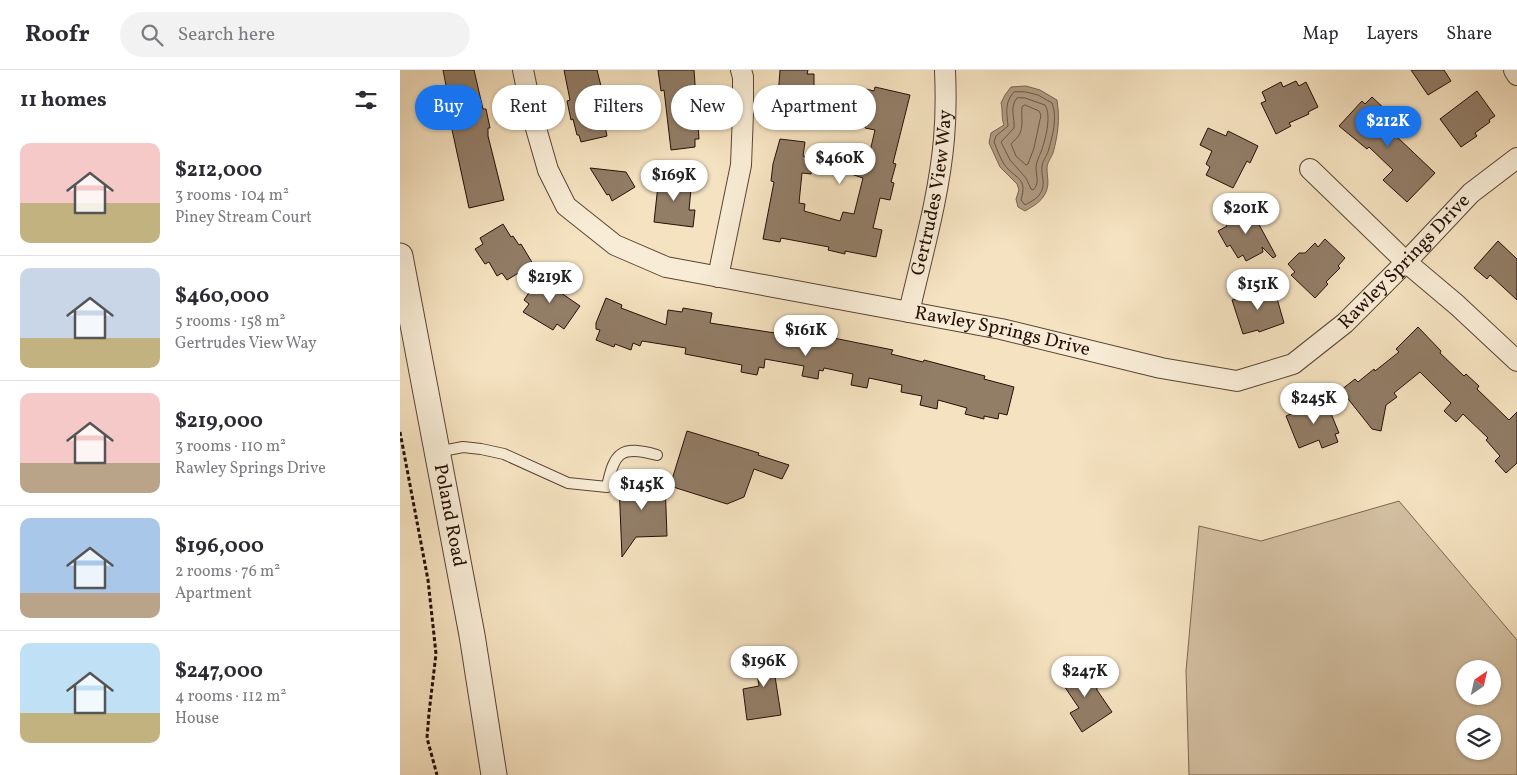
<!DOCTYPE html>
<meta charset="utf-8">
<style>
:root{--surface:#fff;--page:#f2f2f3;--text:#2b2b33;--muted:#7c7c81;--line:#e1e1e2;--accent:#1a73e8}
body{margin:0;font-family:Vollkorn,serif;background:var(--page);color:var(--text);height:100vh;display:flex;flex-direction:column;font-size:19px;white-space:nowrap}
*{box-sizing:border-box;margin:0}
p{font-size:16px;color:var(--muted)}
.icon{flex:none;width:28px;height:28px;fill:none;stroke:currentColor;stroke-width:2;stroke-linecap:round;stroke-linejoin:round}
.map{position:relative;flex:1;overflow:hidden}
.side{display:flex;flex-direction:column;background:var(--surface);width:400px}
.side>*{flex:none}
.banner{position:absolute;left:15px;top:15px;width:475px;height:45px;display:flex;gap:10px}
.needle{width:32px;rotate:34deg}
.controls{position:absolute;left:1056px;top:590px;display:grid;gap:10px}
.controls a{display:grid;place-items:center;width:45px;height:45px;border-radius:50%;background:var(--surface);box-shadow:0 1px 4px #0004;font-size:25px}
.price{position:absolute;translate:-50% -42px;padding:0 11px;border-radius:18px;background:#fff;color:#222;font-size:16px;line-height:32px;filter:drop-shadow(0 1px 2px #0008)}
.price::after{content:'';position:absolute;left:50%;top:30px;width:15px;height:11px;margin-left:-8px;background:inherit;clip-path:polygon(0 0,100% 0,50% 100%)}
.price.on{background:var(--accent);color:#fff}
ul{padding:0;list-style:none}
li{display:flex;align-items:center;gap:15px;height:125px;padding:0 20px}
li+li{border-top:1px solid var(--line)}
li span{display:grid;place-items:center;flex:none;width:140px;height:100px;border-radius:10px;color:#555}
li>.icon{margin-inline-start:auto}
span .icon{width:60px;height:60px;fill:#fffc;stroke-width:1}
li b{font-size:21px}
h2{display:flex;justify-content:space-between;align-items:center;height:60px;padding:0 20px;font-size:21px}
.pill{padding:0 18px;border-radius:22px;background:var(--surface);box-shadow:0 1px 4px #0004;font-size:18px;line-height:45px}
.pill.on{background:var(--accent);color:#fff}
header{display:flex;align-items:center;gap:30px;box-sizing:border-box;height:70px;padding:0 25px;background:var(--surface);border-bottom:1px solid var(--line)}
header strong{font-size:24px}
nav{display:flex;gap:28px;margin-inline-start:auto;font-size:18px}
.search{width:350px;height:45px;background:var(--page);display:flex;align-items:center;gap:12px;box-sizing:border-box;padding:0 18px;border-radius:28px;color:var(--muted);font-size:19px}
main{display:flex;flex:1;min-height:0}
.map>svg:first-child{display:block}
.green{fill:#d2bea0;stroke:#7c6653;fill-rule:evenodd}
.water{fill:#af9a81;stroke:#786250}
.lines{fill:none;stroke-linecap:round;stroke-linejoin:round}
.shore{stroke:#6a5444;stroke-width:1}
.building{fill:#927d67;stroke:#260f06}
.service-casing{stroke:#5a4434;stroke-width:12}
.minor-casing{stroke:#5a4434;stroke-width:22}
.tertiary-casing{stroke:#5a4434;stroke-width:27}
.path{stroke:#260f06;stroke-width:3;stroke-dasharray:4 2.5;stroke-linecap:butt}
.service{stroke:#f8ecd6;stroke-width:10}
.minor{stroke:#f8ecd6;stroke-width:20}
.tertiary{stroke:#f8ecd6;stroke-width:25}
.labels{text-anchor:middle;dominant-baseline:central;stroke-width:5;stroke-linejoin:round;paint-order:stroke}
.street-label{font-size:19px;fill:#260f06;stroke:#f8ecd6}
</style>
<header>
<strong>Roofr</strong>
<div class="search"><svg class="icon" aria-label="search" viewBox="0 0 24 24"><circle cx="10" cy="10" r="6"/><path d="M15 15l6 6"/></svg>Search here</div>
<nav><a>Map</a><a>Layers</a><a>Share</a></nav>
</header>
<main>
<section class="side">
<h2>11 homes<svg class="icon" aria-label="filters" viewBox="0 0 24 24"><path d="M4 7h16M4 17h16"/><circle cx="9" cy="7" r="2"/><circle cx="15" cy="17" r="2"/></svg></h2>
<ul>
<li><span style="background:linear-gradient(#f6c9c9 60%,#c2b280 0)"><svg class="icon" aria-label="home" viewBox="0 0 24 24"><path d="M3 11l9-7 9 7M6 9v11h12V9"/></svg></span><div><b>$212,000</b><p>3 rooms · 104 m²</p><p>Piney Stream Court</p></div></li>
<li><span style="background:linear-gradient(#c9d6e8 70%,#c2b280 0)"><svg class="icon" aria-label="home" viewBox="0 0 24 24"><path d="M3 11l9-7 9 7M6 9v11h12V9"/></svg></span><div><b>$460,000</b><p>5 rooms · 158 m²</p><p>Gertrudes View Way</p></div></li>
<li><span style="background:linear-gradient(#f6c9c9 70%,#b9a48a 0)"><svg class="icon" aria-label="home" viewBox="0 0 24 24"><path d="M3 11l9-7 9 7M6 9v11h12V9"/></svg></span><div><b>$219,000</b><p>3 rooms · 110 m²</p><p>Rawley Springs Drive</p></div></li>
<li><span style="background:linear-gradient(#a9c7e8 75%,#b9a48a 0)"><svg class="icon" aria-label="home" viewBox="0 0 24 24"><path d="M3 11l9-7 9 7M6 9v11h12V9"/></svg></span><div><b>$196,000</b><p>2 rooms · 76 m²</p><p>Apartment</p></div></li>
<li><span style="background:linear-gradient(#bfe0f5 70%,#c2b280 0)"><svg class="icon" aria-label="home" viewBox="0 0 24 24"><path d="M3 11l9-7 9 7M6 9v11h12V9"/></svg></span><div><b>$247,000</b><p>4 rooms · 112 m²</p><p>House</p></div></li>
</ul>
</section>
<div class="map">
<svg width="1117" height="705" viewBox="0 0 1117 705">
<rect width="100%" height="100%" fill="#f5e2c0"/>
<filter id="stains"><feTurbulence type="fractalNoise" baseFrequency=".004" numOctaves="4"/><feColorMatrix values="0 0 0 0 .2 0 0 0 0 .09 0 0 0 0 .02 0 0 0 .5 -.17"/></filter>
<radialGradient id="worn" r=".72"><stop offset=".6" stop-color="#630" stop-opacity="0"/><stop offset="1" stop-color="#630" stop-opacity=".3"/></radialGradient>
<path class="green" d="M999,431L1117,570V705H789L786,601L799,456L861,471ZM1065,599H1092V626H1065ZM1065,654H1092V681H1065Z"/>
<path class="water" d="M626,16L640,20L657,30C660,49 658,65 653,83C651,88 647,93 647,98C647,107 650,115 645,124C640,133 633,136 625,141L618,137L616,129L619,120L617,114L600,97L589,73L591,63L604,55C601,47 603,40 601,33L605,25L611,17Z"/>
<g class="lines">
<g class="shore">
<path d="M626,22L638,25L652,33C658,48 652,67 648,82C646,87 642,92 642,97C641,105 645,112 642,120C639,128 632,131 625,135L621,130C628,106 615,110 604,94C600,88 597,79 594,72L596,66L608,56C607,43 604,33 614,22Z"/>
<path d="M625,28L645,35C652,46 645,71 641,82C639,87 636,92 636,98C636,106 640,114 633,120L631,119L626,108L610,90L601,72L614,58C615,48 609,37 617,28Z"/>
<path d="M625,35L639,41L641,45L634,78L628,94L626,95L616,86L611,74C613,71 617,69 619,65C624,57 621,46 622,37Z"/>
</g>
</g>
<g class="building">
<polygon points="43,0 74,0 83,39 86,39 90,58 88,58 88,66 104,130 69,138 46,32 49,31"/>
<polygon points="164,0 197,0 205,32 211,31 215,49 204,51 207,66 181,72 179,65 177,65 173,49 171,50 167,31 170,30"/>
<polygon points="258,0 294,0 299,69 295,69 295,77 271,80 264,20 261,21"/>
<polygon points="380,0 408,0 407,4 414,4 414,19 419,19 419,41 409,41 409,45 376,45 376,28 378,28"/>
<polygon points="1011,0 1044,0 1051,11 1028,25"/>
<polygon points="896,11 899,16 906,12 918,37 908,42 909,44 889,53 891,56 876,64 861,33 866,31 862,22 881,12 883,17"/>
<polygon points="475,17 510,25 493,93 496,94 491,112 494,113 490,130 480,128 473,158 482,160 476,187 445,181 445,184 428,180 429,177 381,168 380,172 363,169 374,112 371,111 373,94 380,69 405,72 403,86 413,88 411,104 402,103 399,133 405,134 404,141 440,151 443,142 454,144 463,108 451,104 455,87 468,90 475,60 465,58 470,38 462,36 466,19 474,21"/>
<polygon points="1077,21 1095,46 1089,50 1090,52 1075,63 1077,66 1061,77 1040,49"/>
<polygon points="972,27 987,41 984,44 994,54 991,58 997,63 995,65 1035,103 1007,132 983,110 993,100 969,77 967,79 939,56 962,31 965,34"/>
<polygon points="808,58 826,66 828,61 858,76 850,93 847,91 833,118 806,105 810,97 806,94 812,81 800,75"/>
<polygon points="190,98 226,102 235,117 212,131 209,124 207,125"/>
<polygon points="259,106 290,110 289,118 291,119 289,140 295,140 293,157 254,152"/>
<polygon points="853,135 860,147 856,149 876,186 873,188 862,177 863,182 846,191 843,185 838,188 830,175 827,177 818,161 827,156 824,151"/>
<polygon points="103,154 111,167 113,166 119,175 121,174 133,194 107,210 102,203 97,206 89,192 85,194 75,179 83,174 80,168"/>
<polygon points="925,169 945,188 938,196 940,198 926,212 928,214 915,228 891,205 895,202 888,194 899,183 905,183 915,173 918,177"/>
<polygon points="1098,171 1117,189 1117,230 1090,205 1087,209 1074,198"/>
<polygon points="143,202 158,213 154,218 180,236 164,259 157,254 153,260 123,242 129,234 124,230"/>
<polygon points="874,218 884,253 859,262 858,260 843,264 832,230"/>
<polygon points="206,228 222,235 221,238 266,255 268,240 282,242 283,238 312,243 310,253 388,265 389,259 493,280 491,284 523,292 524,290 585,306 584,309 614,317 607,345 599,343 598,349 584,346 584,349 565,344 567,338 538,330 537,339 520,335 522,326 501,322 502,315 469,308 467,318 451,315 453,304 424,298 423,301 419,300 418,309 402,306 404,296 365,289 364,298 359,297 357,305 341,302 342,295 285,284 286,278 242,271 240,276 233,273 231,280 215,274 214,277 196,270 200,260 196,259 196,253"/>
<polygon points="1018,257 1041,281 1040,283 1064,306 1066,304 1079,316 1077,319 1109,350 1117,342 1117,393 1106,403 1095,391 1100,386 1086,370 1088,368 1063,344 1056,352 1044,341 1051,333 1020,302 994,323 997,327 986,335 981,361 972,359 941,320 955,309 958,312 974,299 975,301 999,282 996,279"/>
<polygon points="925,329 939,363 935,364 938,372 922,378 919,370 899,378 886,346"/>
<polygon points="287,361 359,383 358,385 389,395 382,409 354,399 344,427 327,434 270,416"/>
<polygon points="265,411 267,466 236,467 222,487 219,413"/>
<polygon points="378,579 381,600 374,600 381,645 347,650 343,619 359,616 354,583"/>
<polygon points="678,597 696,606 697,620 712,642 682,662 670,643 679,638 660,610"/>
</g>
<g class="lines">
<g class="service-casing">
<path id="service" d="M37,382L63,377L81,379L104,384L168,413L207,417C214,382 221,375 257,385"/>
</g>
<g class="minor-casing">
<g id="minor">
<path id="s1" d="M123,0L133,48L148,100L166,136L215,175L266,197L601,259L761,298L837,311L893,294L945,253L1006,192L1071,123L1117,88"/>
<polyline points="1114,0 1117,5"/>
<polyline points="910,99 1006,192 1057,235 1117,291"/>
<polyline points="318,207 341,95 343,43 343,7 341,0"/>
<path id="s2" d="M509,242C522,185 539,127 544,69C546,46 546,23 545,0"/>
</g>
</g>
<g class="tertiary-casing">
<g id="tertiary">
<path id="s3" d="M0,186L72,565L94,705"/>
</g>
</g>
<polyline class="path" points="0,362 28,510 34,565 36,584 29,643 27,668 37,705"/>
<use href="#service" class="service"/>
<use href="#minor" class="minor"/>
<use href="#tertiary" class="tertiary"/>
</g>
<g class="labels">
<g class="street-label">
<text stroke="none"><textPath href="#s2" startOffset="122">Gertrudes View Way</textPath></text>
<text stroke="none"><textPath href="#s1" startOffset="1054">Rawley Springs Drive</textPath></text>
<text stroke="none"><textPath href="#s1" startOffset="604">Rawley Springs Drive</textPath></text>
<text stroke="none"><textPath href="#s3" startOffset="264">Poland Road</textPath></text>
</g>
</g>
<rect width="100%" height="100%" filter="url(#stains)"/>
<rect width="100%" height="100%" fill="url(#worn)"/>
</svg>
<div class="controls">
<a><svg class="needle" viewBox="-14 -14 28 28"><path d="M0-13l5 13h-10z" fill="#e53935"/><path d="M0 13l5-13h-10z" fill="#7c7c81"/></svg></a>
<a><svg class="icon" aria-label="layers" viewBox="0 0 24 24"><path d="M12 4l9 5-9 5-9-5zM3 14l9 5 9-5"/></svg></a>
</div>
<b class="price on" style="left:988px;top:78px">$212K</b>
<b class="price" style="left:440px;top:115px">$460K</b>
<b class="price" style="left:274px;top:132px">$169K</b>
<b class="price" style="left:846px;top:165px">$201K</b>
<b class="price" style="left:150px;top:234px">$219K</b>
<b class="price" style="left:858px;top:241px">$151K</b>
<b class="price" style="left:406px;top:287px">$161K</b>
<b class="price" style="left:914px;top:355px">$245K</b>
<b class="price" style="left:242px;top:441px">$145K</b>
<b class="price" style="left:364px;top:618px">$196K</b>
<b class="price" style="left:685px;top:628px">$247K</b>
<div class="banner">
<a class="pill on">Buy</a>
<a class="pill">Rent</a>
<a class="pill">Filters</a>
<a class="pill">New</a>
<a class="pill">Apartment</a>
</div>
</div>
</main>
